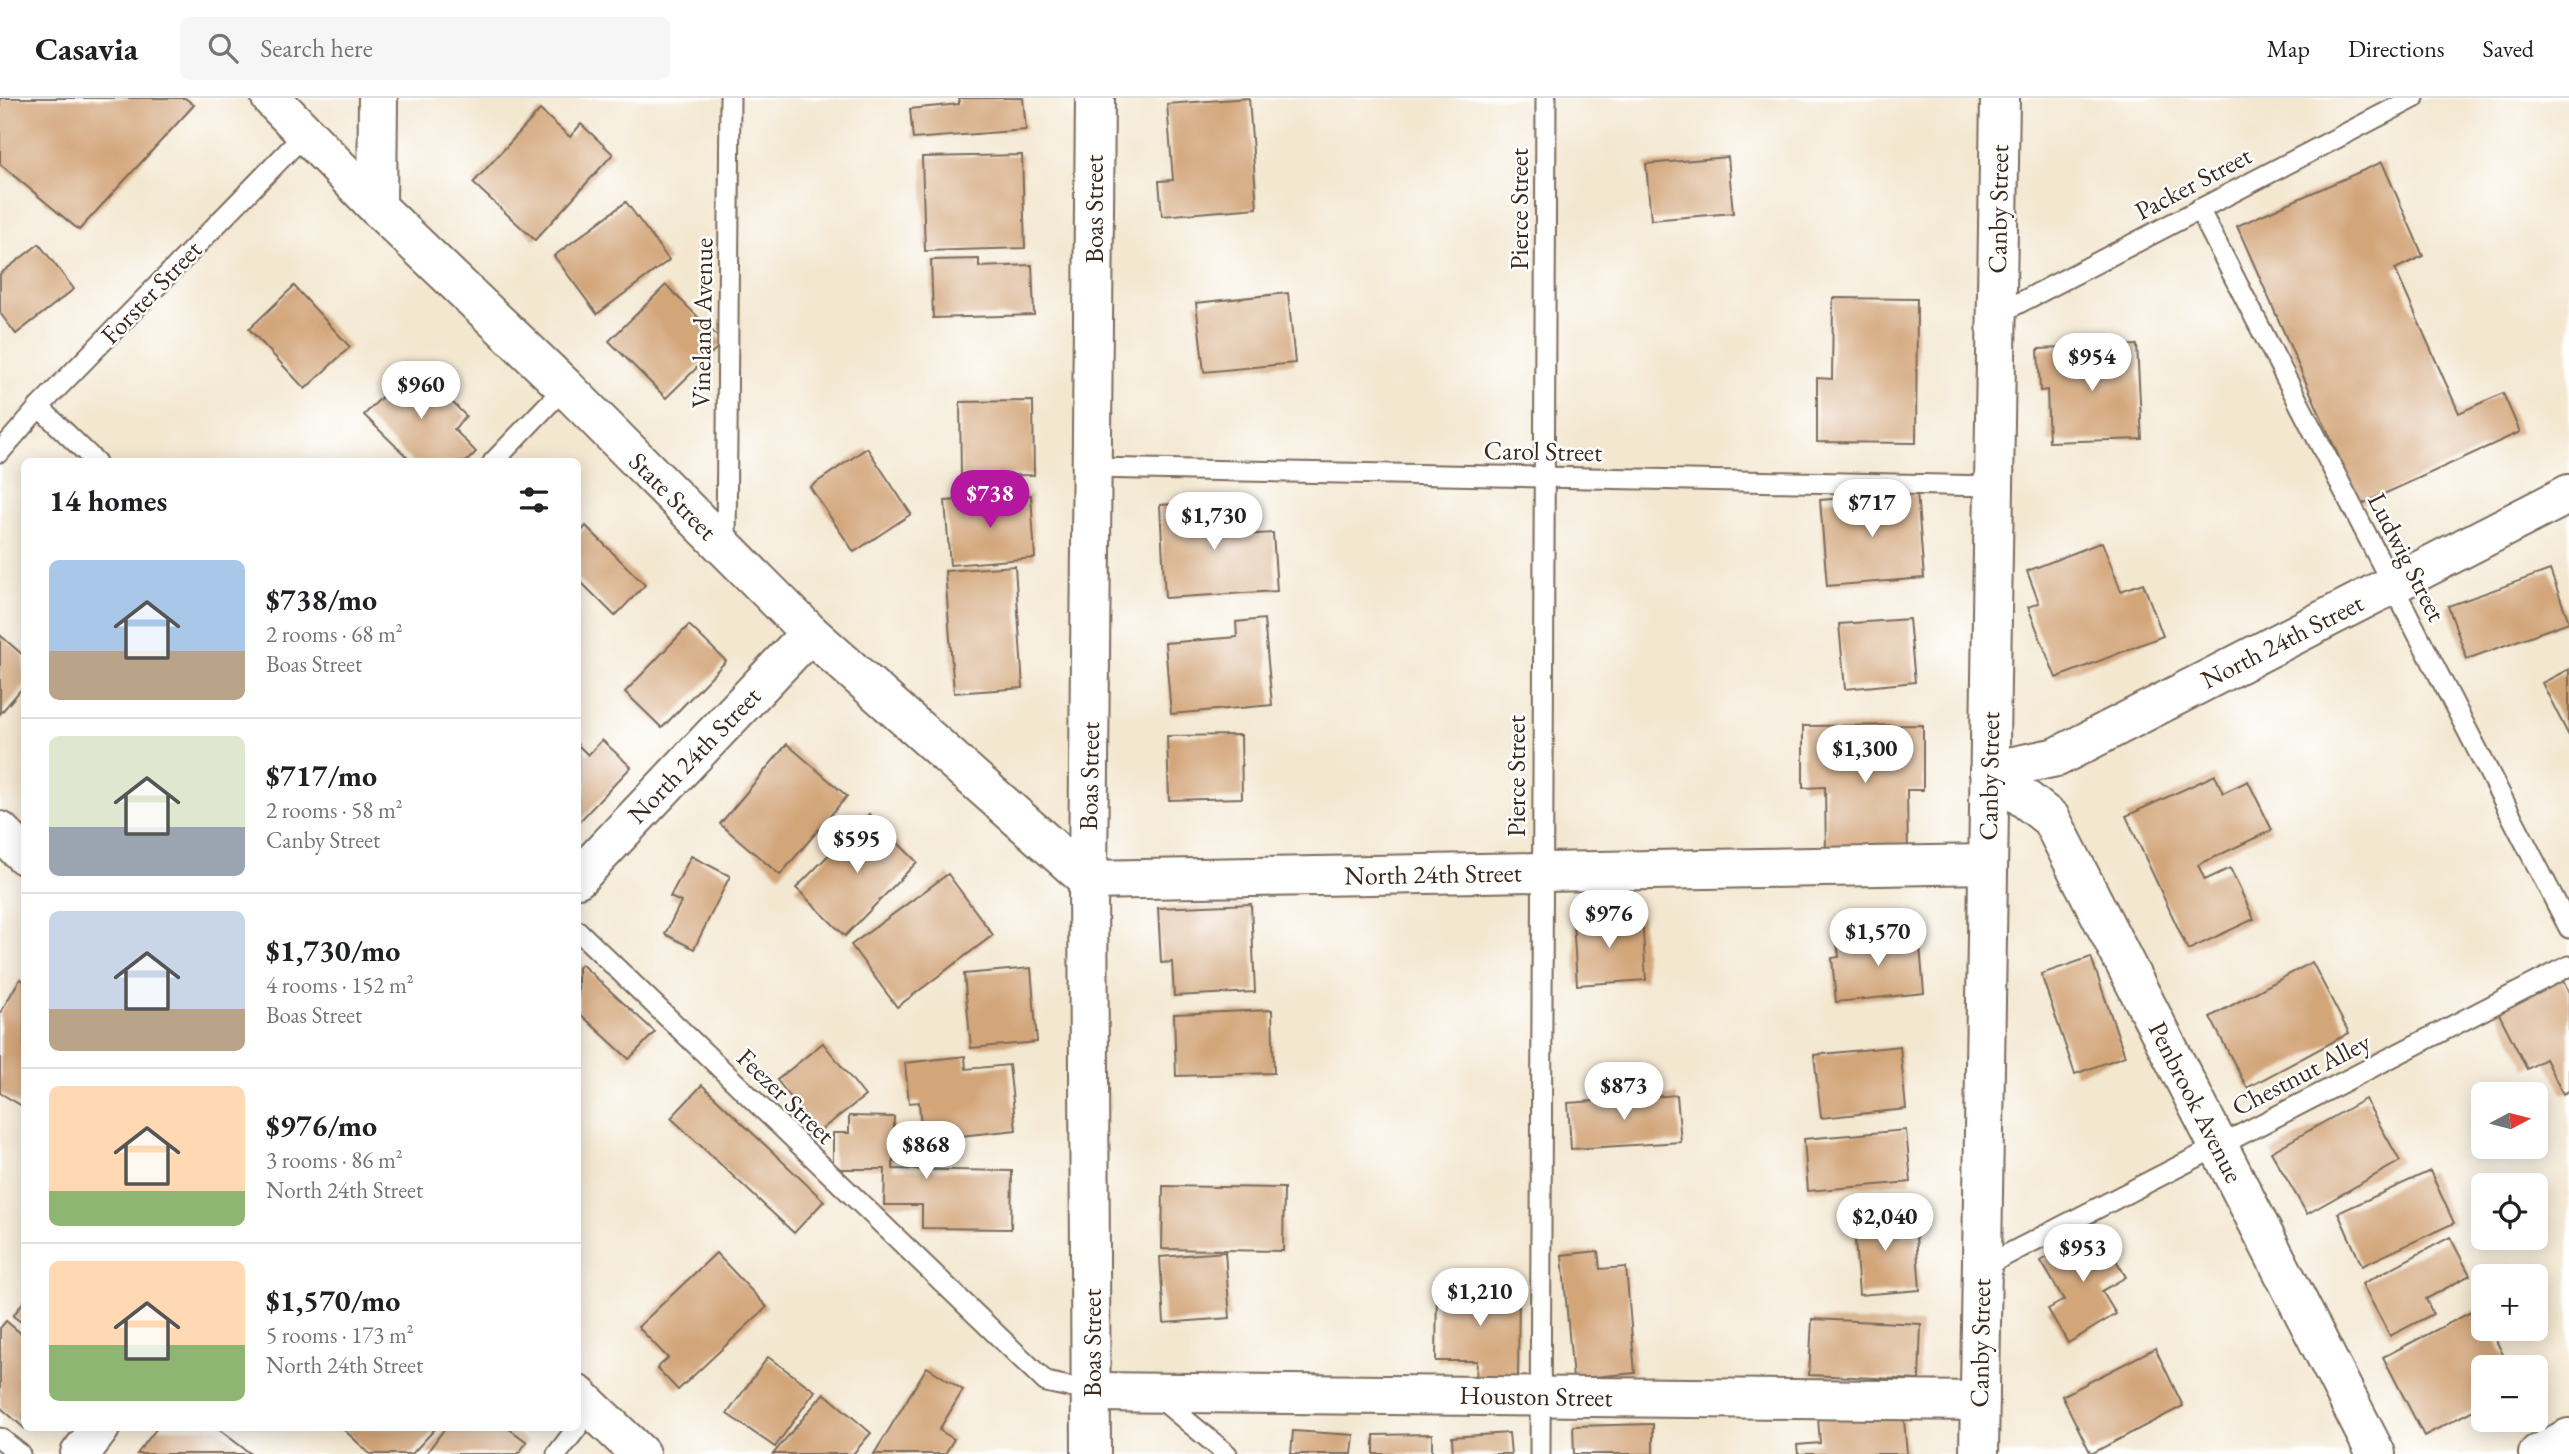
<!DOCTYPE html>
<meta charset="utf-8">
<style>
:root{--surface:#fff;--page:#f6f6f6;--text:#202124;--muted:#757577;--line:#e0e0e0;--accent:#b5179e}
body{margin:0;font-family:"EB Garamond",serif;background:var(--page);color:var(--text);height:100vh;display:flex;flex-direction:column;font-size:26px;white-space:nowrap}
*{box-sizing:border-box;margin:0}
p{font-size:23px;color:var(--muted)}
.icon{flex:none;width:38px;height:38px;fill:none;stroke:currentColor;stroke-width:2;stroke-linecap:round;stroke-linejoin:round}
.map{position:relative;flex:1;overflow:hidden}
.panel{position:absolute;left:21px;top:360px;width:560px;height:973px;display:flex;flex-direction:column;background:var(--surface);border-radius:10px;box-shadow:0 4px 18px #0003}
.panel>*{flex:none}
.needle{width:46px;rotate:83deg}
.tools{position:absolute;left:2471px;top:984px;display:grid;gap:14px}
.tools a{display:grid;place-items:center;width:77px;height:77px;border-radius:10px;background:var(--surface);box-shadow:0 4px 18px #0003;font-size:35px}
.price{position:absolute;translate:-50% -60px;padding:0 16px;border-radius:24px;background:#fff;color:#222;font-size:23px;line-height:46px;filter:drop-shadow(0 2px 4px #0008)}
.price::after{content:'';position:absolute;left:50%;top:42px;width:21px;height:16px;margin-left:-10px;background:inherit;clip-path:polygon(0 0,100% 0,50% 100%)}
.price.active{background:var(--accent);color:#fff}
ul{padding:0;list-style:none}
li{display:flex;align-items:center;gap:21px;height:175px;padding:0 28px}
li+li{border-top:2px solid var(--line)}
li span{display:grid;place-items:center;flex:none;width:196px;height:140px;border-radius:10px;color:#555}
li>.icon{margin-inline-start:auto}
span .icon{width:84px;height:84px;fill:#fffc;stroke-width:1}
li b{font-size:30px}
h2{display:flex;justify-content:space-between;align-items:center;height:84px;padding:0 28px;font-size:30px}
header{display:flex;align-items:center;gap:42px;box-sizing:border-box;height:98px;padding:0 35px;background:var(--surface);border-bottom:2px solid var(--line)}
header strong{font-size:33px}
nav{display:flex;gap:38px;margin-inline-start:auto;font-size:24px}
.search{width:490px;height:63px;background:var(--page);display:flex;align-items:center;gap:18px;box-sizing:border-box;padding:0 24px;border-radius:10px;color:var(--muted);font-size:26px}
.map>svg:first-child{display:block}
.building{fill:#d3a67a}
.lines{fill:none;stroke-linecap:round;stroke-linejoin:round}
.lane-casing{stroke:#7b6c5c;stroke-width:23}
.street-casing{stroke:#7b6c5c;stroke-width:42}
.secondary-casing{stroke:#7b6c5c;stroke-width:42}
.primary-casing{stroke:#7b6c5c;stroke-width:42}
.lane{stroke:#fff;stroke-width:19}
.street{stroke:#fff;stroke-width:38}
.secondary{stroke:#fff;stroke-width:38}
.primary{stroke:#fff;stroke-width:38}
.labels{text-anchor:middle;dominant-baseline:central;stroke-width:5;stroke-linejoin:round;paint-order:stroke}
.street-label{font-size:26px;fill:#3b2a1e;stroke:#fff}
</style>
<header>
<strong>Casavia</strong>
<div class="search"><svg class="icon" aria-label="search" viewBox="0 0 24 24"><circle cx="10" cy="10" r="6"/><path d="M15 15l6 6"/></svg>Search here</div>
<nav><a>Map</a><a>Directions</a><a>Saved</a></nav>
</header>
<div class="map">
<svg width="2569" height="1356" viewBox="0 0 2569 1356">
<rect width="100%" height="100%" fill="#fff"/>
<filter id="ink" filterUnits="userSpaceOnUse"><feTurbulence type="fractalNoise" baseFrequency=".0143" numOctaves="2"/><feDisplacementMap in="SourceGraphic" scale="14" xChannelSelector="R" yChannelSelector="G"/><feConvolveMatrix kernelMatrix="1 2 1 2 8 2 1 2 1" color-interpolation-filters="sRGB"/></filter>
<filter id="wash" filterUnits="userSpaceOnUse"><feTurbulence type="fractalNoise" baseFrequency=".00686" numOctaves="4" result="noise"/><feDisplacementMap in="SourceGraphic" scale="28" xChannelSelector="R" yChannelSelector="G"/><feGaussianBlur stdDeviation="1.57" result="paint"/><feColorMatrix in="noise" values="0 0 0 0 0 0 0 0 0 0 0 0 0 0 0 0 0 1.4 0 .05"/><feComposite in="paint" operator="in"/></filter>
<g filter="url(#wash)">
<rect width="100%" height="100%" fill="#f3e7d0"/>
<g id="blocks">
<g class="building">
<polygon points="0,0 185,0 194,7 79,132 0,66"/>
<polygon points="959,0 1023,0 1026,32 913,41 910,11 959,6"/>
<polygon points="1249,0 1257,110 1162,118 1159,83 1173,82 1167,6"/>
<polygon points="540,12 570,39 581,26 613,56 535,142 473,85"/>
<polygon points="1022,57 1025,150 925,153 922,59"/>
<polygon points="1728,59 1733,115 1651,122 1646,66"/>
<polygon points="2382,64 2423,158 2395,171 2459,315 2503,295 2520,334 2360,407 2237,128"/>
<polygon points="626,104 669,162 597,216 554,158"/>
<polygon points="39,146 74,191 16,236 0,215 0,176"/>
<polygon points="979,161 979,169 1032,167 1034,217 933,220 931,162"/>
<polygon points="666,187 723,244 666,300 609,243"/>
<polygon points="294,188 350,249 305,291 249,231"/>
<polygon points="1288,195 1295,265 1204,274 1196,205"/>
<polygon points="1833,200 1917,201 1916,345 1817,344 1817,280 1832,281"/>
<polygon points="2137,247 2142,341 2049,344 2047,292 2040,293 2038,251"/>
<polygon points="414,266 466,318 454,331 476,354 466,364 412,364 364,317"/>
<polygon points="1033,303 1034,377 961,378 960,304"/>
<polygon points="867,350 911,416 854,454 810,389"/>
<polygon points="1917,394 1924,480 1827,488 1820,402"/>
<polygon points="1031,397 1035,460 950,467 945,403"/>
<polygon points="1240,402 1242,437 1273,435 1277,493 1165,500 1160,407"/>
<polygon points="586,428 645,487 615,518 578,481 578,437"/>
<polygon points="2102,444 2121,493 2143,485 2163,538 2056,580 2028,509 2039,505 2027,473"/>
<polygon points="1015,468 1023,590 954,595 945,473"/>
<polygon points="2550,472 2569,524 2467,561 2448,508"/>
<polygon points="1264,521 1272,607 1171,616 1165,545 1237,539 1236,524"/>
<polygon points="1909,521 1915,584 1845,591 1839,526"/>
<polygon points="689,527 726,563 662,630 625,594"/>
<polygon points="0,537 24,558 24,588 0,616"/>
<polygon points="2569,571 2569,638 2542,585"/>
<polygon points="1923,627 1923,692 1907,692 1908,759 1826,759 1825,689 1803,690 1803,628"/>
<polygon points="1241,637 1242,700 1169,702 1167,638"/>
<polygon points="602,642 631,669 578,725 578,647 588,657"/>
<polygon points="787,646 847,698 780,777 720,726"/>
<polygon points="2215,677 2223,695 2248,683 2272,732 2198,767 2205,782 2230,770 2254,821 2188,852 2126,718"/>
<polygon points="869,716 917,764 845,838 796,790"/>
<polygon points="691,758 730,778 694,851 665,836 681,804 670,799"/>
<polygon points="948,776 993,837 897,909 851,847"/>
<polygon points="1251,806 1255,894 1174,898 1172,864 1161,865 1158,810"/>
<polygon points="1642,818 1646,882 1577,887 1573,822"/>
<polygon points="1919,836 1924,895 1836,904 1832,860 1839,859 1837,844"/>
<polygon points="2091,859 2125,958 2075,976 2041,876"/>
<polygon points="2312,864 2349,935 2247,990 2210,919"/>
<polygon points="581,866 655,934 629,961 578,914 578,870"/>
<polygon points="1031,870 1037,944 971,950 964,876"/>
<polygon points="2560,877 2569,895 2569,993 2563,996 2545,961 2527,971 2496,910"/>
<polygon points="20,881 24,883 24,1009 0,995 0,915"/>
<polygon points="1272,912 1274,975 1176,978 1174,916"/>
<polygon points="823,945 865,998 818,1034 777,982"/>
<polygon points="1900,948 1906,1011 1821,1020 1814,957"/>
<polygon points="965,958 966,971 1009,967 1016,1032 922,1042 919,1004 909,1005 905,965"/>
<polygon points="702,987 824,1103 794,1135 671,1020"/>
<polygon points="1677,997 1681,1044 1571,1051 1568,1005"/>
<polygon points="2365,1001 2400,1063 2307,1116 2271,1054"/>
<polygon points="849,1018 894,1019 893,1071 1012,1073 1011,1131 922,1130 922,1107 884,1107 885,1071 833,1071 833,1035 849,1035"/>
<polygon points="1906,1032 1911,1084 1808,1093 1804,1041"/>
<polygon points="2430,1073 2454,1125 2362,1168 2338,1115"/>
<polygon points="1163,1088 1284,1090 1283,1153 1162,1151"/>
<polygon points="1901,1110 1903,1139 1916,1138 1920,1192 1859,1197 1853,1114"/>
<polygon points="2097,1130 2126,1179 2102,1193 2116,1216 2068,1245 2048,1211 2064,1202 2041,1163"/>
<polygon points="2450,1139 2470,1177 2426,1201 2433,1216 2390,1238 2362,1186"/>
<polygon points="1598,1153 1600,1171 1626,1169 1635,1275 1573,1281 1562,1157"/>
<polygon points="1225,1154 1230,1220 1164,1225 1160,1159"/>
<polygon points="716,1155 767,1209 678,1292 657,1270 668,1260 638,1229"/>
<polygon points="1437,1186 1519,1186 1518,1283 1476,1282 1477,1263 1436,1263"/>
<polygon points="24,1203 24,1226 13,1218"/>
<polygon points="2479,1210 2483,1230 2490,1230 2509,1269 2483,1269 2483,1307 2424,1338 2383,1259"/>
<polygon points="1812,1221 1921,1226 1919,1282 1809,1277"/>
<polygon points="6,1223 24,1238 24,1330 0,1309 0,1230"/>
<polygon points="2155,1250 2183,1308 2091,1356 2062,1298"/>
<polygon points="768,1259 815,1293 775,1349 727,1316"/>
<polygon points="927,1269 963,1292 939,1332 954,1341 945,1356 874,1356"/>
<polygon points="824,1295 871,1335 853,1356 773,1356"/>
<polygon points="1903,1312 1907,1356 1798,1356 1797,1347 1820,1345 1818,1320"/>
<polygon points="1653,1326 1653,1356 1574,1356 1573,1328"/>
<polygon points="157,1330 217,1330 251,1356 137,1356"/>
<polygon points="342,1330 436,1330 412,1356 370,1356"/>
<polygon points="445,1330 508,1330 527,1344 518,1356 426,1356"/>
<polygon points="1293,1333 1354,1337 1352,1356 1291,1356"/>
<polygon points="1509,1335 1511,1356 1453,1356 1452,1339"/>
<polygon points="1432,1336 1432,1356 1374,1356 1374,1337"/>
</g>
</g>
</g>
<g filter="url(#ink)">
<use href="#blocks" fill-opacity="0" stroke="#7b6c5c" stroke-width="2"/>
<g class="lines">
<g class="lane-casing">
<g id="lane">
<polyline points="2199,111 2569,830"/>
<polyline points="1996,217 2414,0"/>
<polyline points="39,309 96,364"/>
<polyline points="0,354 39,309 305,36"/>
<polyline points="493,364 565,289"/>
<polyline points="1092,370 1994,388"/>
<polyline points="726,447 730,0"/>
<polyline points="578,833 1046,1284 1092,1294"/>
<polyline points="1981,1170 2569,868"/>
<polyline points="1158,1299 1227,1356"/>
<polyline points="0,1340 20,1356"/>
<polyline points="557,1356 577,1330"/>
<polyline points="1540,1356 1546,0"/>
</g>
</g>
<g class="street-casing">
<g id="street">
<polyline points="271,0 377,109 565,289 810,535 1088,782 1988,766"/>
<polyline points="377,109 378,0"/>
<polyline points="1989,673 2051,721 2376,1356"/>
<polyline points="1989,673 2057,659 2569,396"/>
<polyline points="578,780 810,535"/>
<polyline points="1092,1294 1980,1303"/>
<polyline points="80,1356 100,1330"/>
<polyline points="1091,1356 1088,782 1095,0"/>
<polyline points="2538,1356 2569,1340"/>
</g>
</g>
<g class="secondary-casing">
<polyline id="secondary" points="1979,1356 2000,0"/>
</g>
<g class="primary-casing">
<g id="primary">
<polyline points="0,733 24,757"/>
<polyline points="578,1297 640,1356"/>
</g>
</g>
<use href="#lane" class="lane"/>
<use href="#street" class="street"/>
<use href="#secondary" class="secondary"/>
<use href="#primary" class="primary"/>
</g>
</g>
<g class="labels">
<g class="street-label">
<text transform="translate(2193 85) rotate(-28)">Packer Street</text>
<text transform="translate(1094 111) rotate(-90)">Boas Street</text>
<text transform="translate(1519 111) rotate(-90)">Pierce Street</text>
<text transform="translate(1998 111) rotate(-89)">Canby Street</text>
<text transform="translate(151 194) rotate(-46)">Forster Street</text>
<text transform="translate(702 225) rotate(-89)">Vineland Avenue</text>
<text transform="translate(1543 353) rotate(1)">Carol Street</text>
<text transform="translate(673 398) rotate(45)">State Street</text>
<text transform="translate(2407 459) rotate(63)">Ludwig Street</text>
<text transform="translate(2282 543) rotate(-27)">North 24th Street</text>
<text transform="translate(694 657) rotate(-46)">North 24th Street</text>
<text transform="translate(1089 678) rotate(-89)">Boas Street</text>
<text transform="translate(1516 678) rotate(-90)">Pierce Street</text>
<text transform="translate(1989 678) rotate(-89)">Canby Street</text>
<text transform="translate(1433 776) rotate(-1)">North 24th Street</text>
<text transform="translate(2301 976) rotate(-27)">Chestnut Alley</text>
<text transform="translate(786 998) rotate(44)">Feezer Street</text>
<text transform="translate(2196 1004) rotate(63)">Penbrook Avenue</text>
<text transform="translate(1092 1245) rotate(-90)">Boas Street</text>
<text transform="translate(1980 1245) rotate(-89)">Canby Street</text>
<text transform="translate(1536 1298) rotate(1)">Houston Street</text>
</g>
</g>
</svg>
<div class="tools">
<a><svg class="needle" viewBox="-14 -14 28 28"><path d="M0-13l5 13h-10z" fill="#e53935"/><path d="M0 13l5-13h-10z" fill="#757577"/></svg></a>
<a><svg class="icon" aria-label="locate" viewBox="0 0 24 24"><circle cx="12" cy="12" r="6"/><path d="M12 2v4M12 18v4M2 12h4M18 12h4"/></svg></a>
<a>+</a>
<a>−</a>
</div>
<b class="price" style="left:2092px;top:295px">$954</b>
<b class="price" style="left:421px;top:323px">$960</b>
<b class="price active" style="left:990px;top:432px">$738</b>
<b class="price" style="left:1872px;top:441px">$717</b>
<b class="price" style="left:1214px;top:454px">$1,730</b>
<b class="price" style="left:1865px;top:687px">$1,300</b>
<b class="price" style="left:857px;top:777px">$595</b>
<b class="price" style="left:1609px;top:852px">$976</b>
<b class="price" style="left:1878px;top:870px">$1,570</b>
<b class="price" style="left:1624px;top:1024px">$873</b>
<b class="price" style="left:926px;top:1083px">$868</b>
<b class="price" style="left:1885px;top:1155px">$2,040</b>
<b class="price" style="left:2083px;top:1186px">$953</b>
<b class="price" style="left:1480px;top:1230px">$1,210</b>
<section class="panel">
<h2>14 homes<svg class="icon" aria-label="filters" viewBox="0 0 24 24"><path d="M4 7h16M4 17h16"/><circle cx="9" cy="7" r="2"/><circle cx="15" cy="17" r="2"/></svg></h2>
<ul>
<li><span style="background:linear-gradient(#a9c7e8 65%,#b9a48a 0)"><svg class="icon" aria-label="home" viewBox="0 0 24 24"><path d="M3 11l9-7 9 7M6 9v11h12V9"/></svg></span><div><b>$738/mo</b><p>2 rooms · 68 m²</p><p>Boas Street</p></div></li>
<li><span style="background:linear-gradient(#dfe7d0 65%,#9aa5b1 0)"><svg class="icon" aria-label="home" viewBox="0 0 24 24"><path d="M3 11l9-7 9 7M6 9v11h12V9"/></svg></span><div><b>$717/mo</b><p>2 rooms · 58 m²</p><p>Canby Street</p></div></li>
<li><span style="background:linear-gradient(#c9d6e8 70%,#b9a48a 0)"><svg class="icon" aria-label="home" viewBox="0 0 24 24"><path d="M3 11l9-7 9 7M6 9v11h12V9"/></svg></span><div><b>$1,730/mo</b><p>4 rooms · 152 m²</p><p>Boas Street</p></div></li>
<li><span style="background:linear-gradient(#ffd9b3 75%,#8fb573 0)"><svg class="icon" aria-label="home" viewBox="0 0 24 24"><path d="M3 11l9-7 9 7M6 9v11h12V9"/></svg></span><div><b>$976/mo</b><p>3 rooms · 86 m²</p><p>North 24th Street</p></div></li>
<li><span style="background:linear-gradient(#ffd9b3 60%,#8fb573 0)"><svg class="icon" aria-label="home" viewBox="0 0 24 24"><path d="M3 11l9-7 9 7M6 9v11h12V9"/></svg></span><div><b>$1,570/mo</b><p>5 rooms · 173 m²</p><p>North 24th Street</p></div></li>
</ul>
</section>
</div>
